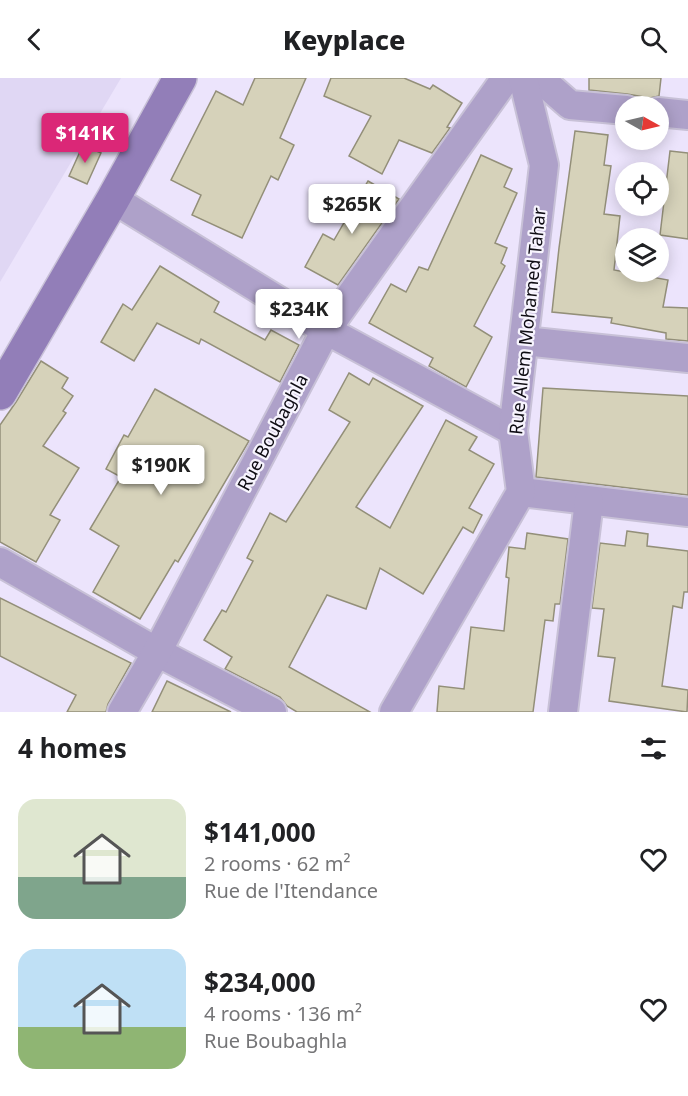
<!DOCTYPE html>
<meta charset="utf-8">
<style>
:root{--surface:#fff;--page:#f2f2f2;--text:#202124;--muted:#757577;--accent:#db2777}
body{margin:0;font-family:"Noto Sans",sans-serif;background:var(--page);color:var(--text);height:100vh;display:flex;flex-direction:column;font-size:22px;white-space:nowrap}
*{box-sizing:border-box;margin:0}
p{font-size:20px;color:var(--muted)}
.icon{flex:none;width:33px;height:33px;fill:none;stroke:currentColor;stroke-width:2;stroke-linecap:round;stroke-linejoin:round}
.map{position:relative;height:634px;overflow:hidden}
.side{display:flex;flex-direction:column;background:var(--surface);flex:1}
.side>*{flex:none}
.needle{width:39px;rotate:98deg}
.tools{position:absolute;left:615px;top:18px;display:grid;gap:12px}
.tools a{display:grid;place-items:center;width:54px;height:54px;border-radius:50%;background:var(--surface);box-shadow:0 3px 15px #0003;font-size:30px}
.price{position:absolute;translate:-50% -51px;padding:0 14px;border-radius:6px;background:#fff;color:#222;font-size:20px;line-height:39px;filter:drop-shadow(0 2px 3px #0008)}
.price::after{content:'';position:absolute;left:50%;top:36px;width:18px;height:14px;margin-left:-9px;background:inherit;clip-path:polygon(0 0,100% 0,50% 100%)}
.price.selected{background:var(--accent);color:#fff}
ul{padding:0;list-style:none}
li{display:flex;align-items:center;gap:18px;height:150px;padding:0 18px}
li span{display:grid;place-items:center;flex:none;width:168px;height:120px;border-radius:18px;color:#555}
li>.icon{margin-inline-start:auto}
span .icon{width:72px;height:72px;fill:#fffc;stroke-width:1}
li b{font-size:26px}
h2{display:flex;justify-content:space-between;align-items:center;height:72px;padding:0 18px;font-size:26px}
header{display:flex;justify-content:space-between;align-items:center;height:78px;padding:0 18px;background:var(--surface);font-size:27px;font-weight:800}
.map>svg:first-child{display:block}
.built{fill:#e0d7f4}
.building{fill:#d6d2ba;stroke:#938f79;stroke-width:1.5}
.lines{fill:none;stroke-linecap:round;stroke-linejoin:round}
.minor-casing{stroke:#c8c1d7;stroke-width:32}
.secondary-casing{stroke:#c8c1d7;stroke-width:36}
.minor{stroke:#aea1c9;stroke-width:28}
.secondary{stroke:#927eb8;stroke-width:33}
.labels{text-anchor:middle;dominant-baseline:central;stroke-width:4.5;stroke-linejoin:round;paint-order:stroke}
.street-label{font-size:18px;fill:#0e0c13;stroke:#f7f4fe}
</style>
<header><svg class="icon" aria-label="back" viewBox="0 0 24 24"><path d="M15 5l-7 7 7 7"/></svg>Keyplace<svg class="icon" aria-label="search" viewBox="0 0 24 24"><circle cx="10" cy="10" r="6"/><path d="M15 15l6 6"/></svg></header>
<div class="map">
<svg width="688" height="634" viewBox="0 0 688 634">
<rect width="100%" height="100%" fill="#ece4fc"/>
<polygon class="built" points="0,0 121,0 0,204"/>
<g class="building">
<polygon points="255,0 306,0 280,60 294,67 278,102 271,98 242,160 192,137 201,117 171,102 216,13 243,27"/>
<polygon points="331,0 404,0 430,11 433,7 462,25 447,49 450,50 432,75 399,62 382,96 349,78 371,38 324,18"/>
<polygon points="589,0 661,0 659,18 650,20 627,16 589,12"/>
<polygon points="575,53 608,57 604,87 611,88 604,136 620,138 614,192 668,202 663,229 688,230 688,263 666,261 666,255 611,245 612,240 552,234 559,170"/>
<polygon points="83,67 101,75 87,106 69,98"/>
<polygon points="670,73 688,75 688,161 660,157"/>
<polygon points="481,77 512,91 504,109 517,115 495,165 507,170 501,185 505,188 474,248 492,259 466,309 429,288 433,280 369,245 391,206 406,214 419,189 428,192"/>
<polygon points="368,103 399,121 338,207 305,189 323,156 334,162"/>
<polygon points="160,188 219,224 214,234 265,262 271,252 299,267 280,304 201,261 199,266 157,245 134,283 101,264 123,226 132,232"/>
<polygon points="41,283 68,300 62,310 73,318 63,333 66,335 43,368 79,390 50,437 60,442 36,484 0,464 0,347 16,324"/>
<polygon points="349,295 369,307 373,300 423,328 356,429 390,450 446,342 477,359 469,372 494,386 469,430 482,437 473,455 463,449 423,516 380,490 366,531 327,517 289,589 370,634 297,634 287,628 280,619 225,591 232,579 204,562 222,532 226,534 253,483 247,480 270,435 286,444 350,344 329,332"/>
<polygon points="543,310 688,318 688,417 536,399"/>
<polygon points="155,311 249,363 178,484 175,482 140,541 93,514 119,468 90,451 121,399 106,391 124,357 128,359"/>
<polygon points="627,453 648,456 647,468 688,473 688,514 684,514 682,530 673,528 662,608 688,612 687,634 609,623 615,580 598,578 604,531 592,530 600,465 625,468"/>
<polygon points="527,455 568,461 560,526 555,526 553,543 545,542 533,634 437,634 439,608 464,611 471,549 504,553 509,500 506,499 509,469 525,471"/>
<polygon points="0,520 131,585 108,626 106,634 67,634 76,617 0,578"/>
<polygon points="167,603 231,634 152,634"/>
</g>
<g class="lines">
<g class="minor-casing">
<g id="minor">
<polyline points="539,0 570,27 626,32"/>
<polyline points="658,34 688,37"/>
<polyline points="113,121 326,252 513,353"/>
<polyline points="524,263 688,280"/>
<polyline points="521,414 688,434"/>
<polyline points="0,484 157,574 272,634"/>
<polyline points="122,634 157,574 326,252 506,0"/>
<polyline points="394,634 521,414 513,353 544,87 523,0"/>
<polyline points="563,634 589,423"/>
</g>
</g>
<g class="secondary-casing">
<polyline id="secondary" points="0,315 113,121 180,0"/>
</g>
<use href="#minor" class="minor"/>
<use href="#secondary" class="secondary"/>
</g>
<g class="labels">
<g class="street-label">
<text transform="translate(527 243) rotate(-84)">Rue Allem Mohamed Tahar</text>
<text transform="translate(272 354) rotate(-62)">Rue Boubaghla</text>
</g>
</g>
</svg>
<div class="tools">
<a><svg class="needle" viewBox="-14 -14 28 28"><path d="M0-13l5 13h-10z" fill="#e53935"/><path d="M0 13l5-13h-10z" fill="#757577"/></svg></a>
<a><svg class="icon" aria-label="locate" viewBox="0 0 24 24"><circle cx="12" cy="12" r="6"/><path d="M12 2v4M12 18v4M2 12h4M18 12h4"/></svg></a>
<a><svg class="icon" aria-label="layers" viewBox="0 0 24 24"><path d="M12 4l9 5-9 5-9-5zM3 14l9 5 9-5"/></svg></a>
</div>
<b class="price selected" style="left:85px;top:86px">$141K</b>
<b class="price" style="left:352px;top:157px">$265K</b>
<b class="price" style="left:299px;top:262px">$234K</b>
<b class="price" style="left:161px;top:418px">$190K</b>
</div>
<section class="side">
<h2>4 homes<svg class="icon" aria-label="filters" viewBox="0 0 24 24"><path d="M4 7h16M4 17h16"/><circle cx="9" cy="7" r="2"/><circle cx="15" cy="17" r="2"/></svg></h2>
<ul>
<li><span style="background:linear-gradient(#dfe7d0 65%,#7fa58c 0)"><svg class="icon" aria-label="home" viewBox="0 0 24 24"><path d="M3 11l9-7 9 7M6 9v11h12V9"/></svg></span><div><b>$141,000</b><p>2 rooms · 62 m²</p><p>Rue de l'Itendance</p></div><svg class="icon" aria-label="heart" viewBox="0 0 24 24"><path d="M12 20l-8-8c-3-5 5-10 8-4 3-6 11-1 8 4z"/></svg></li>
<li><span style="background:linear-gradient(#bfe0f5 65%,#8fb573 0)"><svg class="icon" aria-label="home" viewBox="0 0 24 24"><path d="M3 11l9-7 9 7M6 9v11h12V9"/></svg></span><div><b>$234,000</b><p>4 rooms · 136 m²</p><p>Rue Boubaghla</p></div><svg class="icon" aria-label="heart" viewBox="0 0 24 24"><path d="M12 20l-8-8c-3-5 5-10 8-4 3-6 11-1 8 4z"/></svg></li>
</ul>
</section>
